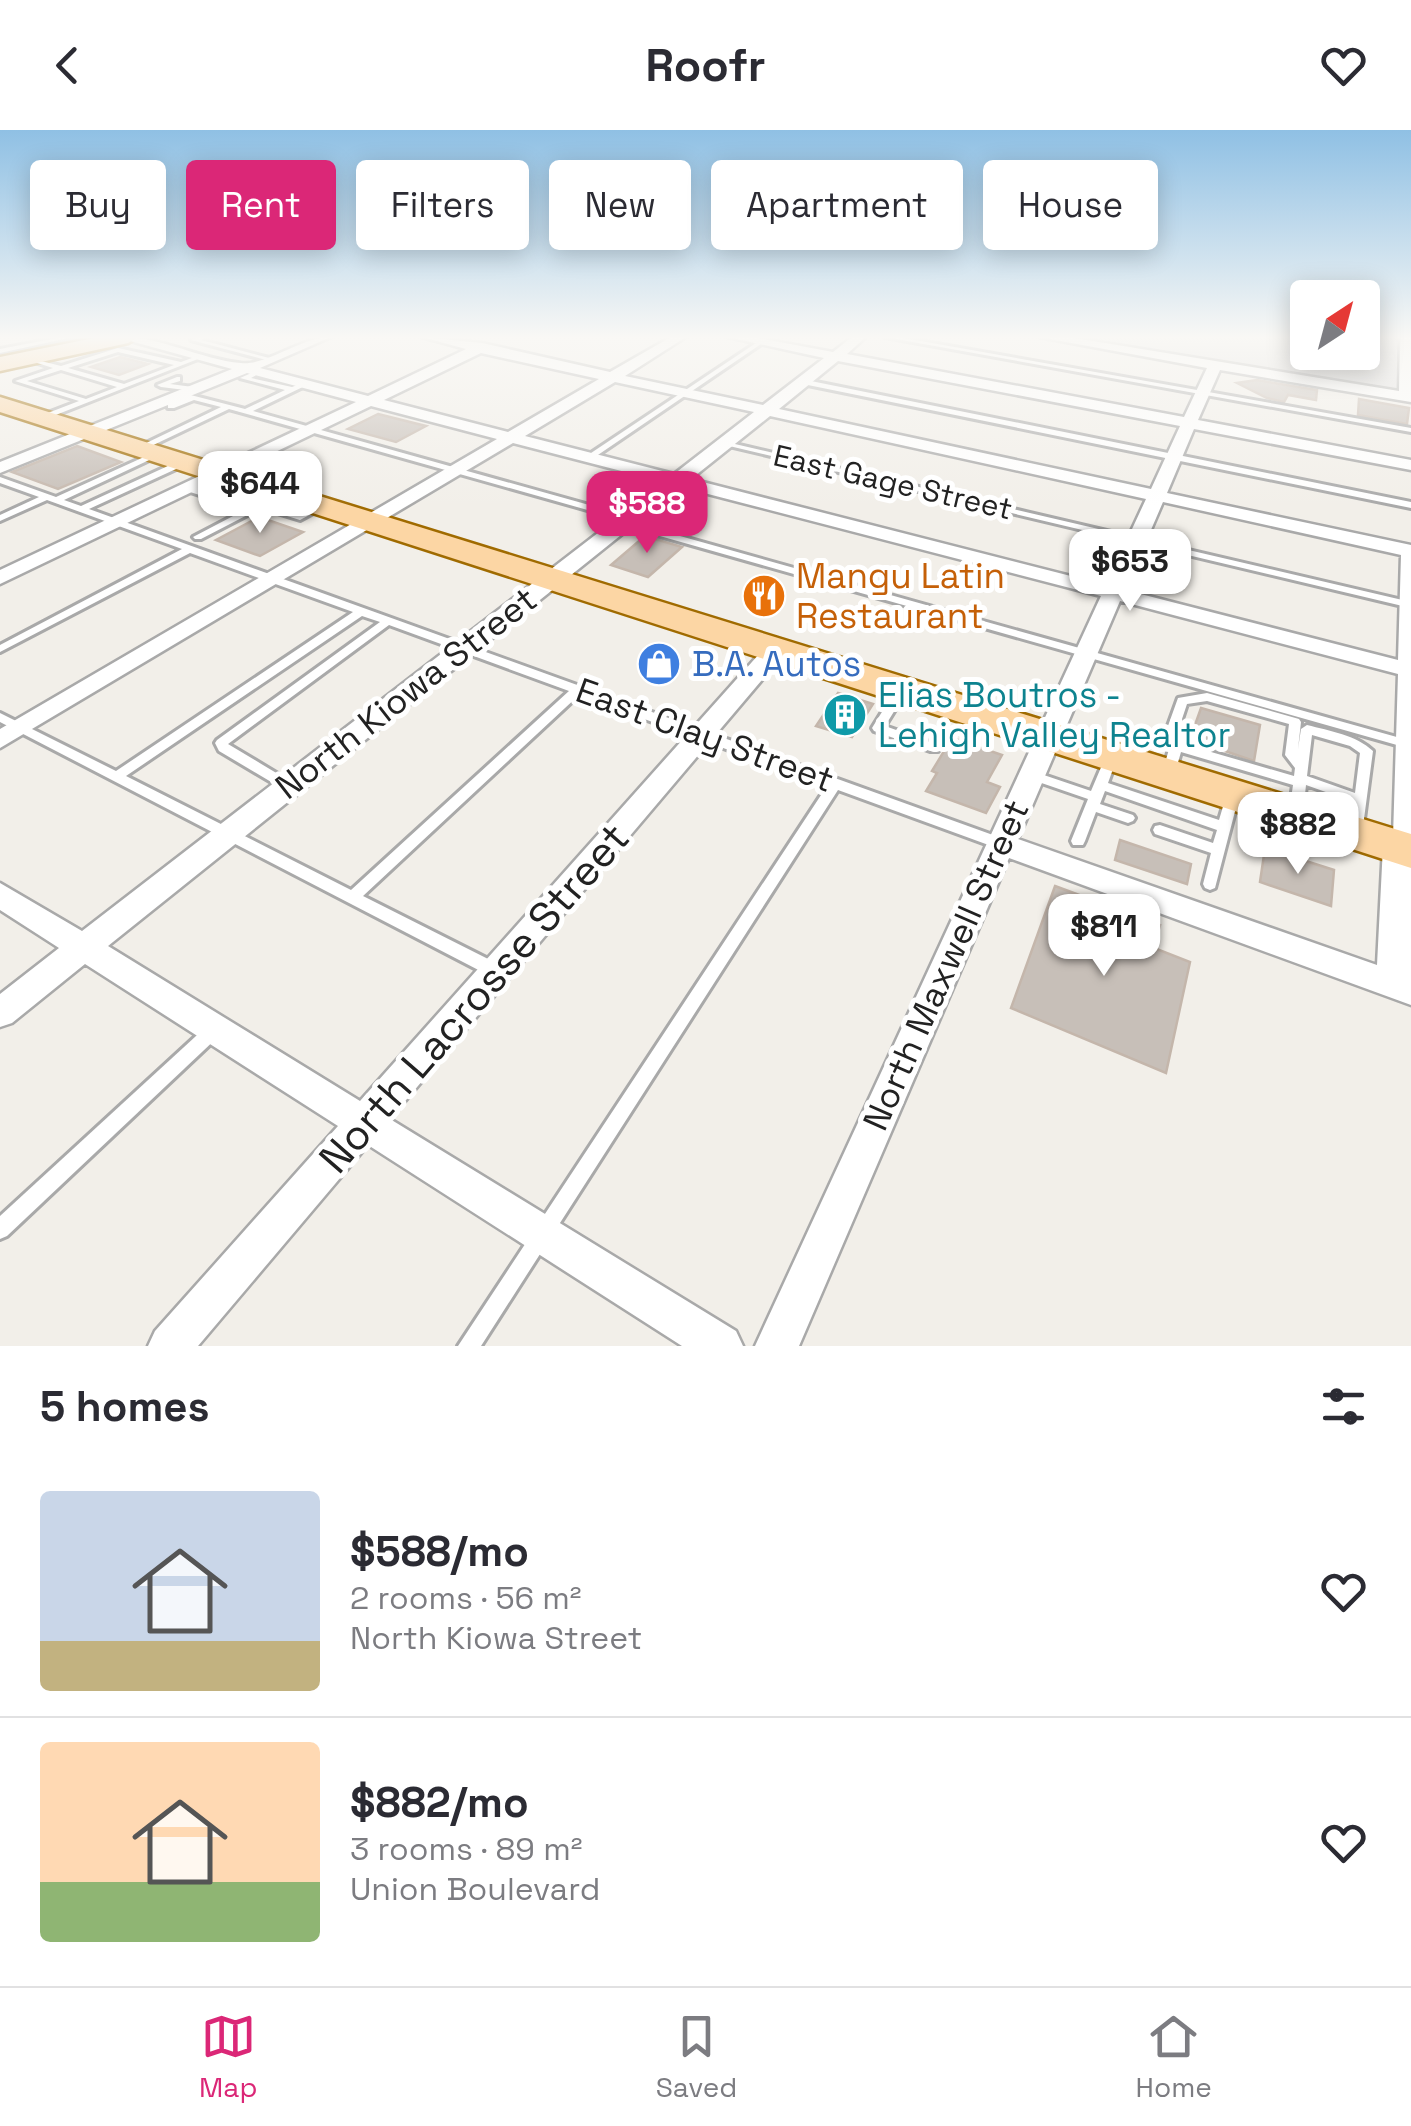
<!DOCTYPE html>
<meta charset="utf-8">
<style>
:root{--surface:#fff;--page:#f2f2f3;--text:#2b2b33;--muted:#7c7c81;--line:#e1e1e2;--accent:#db2777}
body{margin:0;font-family:"Space Grotesk",sans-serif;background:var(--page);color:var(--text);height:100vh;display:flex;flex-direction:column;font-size:38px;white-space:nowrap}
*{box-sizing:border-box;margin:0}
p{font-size:32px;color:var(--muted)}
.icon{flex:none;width:55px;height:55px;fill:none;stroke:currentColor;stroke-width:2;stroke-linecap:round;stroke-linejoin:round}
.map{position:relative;height:1216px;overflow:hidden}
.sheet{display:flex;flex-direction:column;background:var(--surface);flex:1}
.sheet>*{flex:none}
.banner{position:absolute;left:30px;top:30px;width:1352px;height:90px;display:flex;gap:20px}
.needle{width:65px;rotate:36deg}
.controls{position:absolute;left:1290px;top:150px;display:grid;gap:20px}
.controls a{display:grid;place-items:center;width:90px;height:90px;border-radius:10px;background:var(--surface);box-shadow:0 5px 25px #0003;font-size:50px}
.price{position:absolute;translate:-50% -85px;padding:0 22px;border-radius:20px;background:#fff;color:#222;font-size:32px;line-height:65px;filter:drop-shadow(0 2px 5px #0008)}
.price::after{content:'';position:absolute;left:50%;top:60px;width:30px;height:22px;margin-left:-15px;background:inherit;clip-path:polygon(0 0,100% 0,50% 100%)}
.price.current{background:var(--accent);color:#fff}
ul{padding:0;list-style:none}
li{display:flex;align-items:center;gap:30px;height:250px;padding:0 40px}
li+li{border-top:2px solid var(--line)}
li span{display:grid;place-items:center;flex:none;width:280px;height:200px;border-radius:10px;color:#555}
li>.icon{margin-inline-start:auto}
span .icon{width:120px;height:120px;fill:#fffc;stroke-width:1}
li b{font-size:42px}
h2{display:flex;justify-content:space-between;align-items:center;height:120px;padding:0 40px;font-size:42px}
.pill{padding:0 35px;border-radius:10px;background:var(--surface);box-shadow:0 5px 25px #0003;font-size:35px;line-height:90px}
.pill.current{background:var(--accent);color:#fff}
header{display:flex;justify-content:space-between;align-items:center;height:130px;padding:0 40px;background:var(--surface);font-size:45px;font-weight:700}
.tabs{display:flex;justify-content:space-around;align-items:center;height:140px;border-top:2px solid var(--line);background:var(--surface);font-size:28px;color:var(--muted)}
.tabs a{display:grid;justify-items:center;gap:5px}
.tabs .current{color:var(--accent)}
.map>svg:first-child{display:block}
.residential{fill:#e0dfdf}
.building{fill:#c7bfb8;stroke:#c4b6ab;stroke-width:2.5}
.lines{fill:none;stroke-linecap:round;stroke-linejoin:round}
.service-casing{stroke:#a9a9a9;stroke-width:6}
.minor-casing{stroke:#a9a9a9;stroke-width:5}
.primary-casing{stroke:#a06b00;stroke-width:5}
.service{fill:#fff;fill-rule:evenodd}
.minor{fill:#fff;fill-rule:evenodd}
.primary{fill:#fcd6a4;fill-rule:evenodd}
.labels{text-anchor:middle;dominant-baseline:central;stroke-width:10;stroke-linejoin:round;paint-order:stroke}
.far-street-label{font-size:30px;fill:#222;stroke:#fff}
.food-label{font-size:35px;fill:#c56008;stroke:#fff;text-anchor:start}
.shop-label{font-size:35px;fill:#366cbe;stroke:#fff;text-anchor:start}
.street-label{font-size:35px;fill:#222;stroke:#fff}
.culture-label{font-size:35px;fill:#0d838f;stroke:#fff;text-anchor:start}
.near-street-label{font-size:42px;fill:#222;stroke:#fff}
</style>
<header><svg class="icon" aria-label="back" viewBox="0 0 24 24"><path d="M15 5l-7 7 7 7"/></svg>Roofr<svg class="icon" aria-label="heart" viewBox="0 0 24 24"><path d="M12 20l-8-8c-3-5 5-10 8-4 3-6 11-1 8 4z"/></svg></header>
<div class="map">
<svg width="1411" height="1216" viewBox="0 0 1411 1216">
<rect width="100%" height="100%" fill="#f2efe9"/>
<polygon class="residential" points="1069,207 1307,207 1308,222 1362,222 1363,207 1398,207 1397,261"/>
<g class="building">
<polygon points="120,227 148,234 119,245 91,237"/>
<polygon points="1257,250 1317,260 1316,270 1288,265 1284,272 1267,268 1237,253"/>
<polygon points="1359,269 1409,278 1407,294 1358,285"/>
<polygon points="378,284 426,296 396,312 348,299"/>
<polygon points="77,316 121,332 58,359 12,342"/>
<polygon points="259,387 303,402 260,426 216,410"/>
<polygon points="645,406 682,417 648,447 611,435"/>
<polygon points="838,563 873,574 852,607 816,596"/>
<polygon points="1201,578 1260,595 1254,631 1190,609"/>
<polygon points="952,608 1002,625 987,652 1000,657 986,683 926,661 937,643 932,641"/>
<polygon points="1120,710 1191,734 1187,754 1115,730"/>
<polygon points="1265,718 1334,740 1331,776 1260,752"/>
<polygon points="1055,756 1160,795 1154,818 1190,832 1166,943 1011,878"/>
</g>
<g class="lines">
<g class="service-casing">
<g id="service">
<polygon points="62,207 73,207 0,223 0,219"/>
<polygon points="198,207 207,207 201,210 273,229 270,231 191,210"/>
<polygon points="885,207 898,207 1411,298 1411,302"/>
<polygon points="759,211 764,212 592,329 585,327"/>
<path d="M118,218L181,232L200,225L203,227L43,290L39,288L40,286L79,271L15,251L53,238L25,229V227L61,236ZM118,222L174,235L124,254L68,238ZM61,240L117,257L86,269L27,251Z"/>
<polygon points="258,240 260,241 260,243 251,248 292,257 305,252 309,254 253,281 632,387 634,389 630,392 1411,611 1411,619 621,395 619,393 623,390 229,279 145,319 138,317 221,277 194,270 174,278 168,278 168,274 186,267 179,266 179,262 245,279 285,260 240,248"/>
<polygon points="177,247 180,247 180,251 170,254 193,257 193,261 161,257 157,255"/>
<polygon points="801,249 1411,372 1411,378 798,253 797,251"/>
<polygon points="722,311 1411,472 1411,478 725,315 722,315"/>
<path d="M155,322L162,324L64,370L81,376L183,329H189V333L89,379L1004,709L1006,713L1004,717H994L838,660L481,1216H458L827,656L579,565L363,766L502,836L504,841L502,846L496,848L490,846L0,592V583L116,641L353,482L190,423L0,522V515L182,419L47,370L0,391V385L39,367L0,353V347L56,367ZM362,486L380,492L217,610L215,613L219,621L283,659H293L295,656L293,653L228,614L389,495L569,561L351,760L126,646Z"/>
<polygon points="187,355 227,368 228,370 224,373 184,360 183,358"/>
<polygon points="279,362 286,364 269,374 299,384 320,373 328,375 300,390 261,378 201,409 195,409 193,407"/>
<polygon points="902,555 908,559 885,596 938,615 940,618 938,621 930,621 874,601 872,598 898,556"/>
<path d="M1207,563L1299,589L1301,592L1298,619L1301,599L1307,595C1330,601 1356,605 1373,621L1362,704H1352L1350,700L1354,672L1306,655L1303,683L1301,686H1291L1289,683L1293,655L1181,622L1174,646H1164L1162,643L1170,616L1164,607L1178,568ZM1207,571L1289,594L1285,625L1295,638L1294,646L1180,613L1176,607L1187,574ZM1312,605L1350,616L1360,623L1355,663L1307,646Z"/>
<polygon points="1111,624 1117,628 1108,653 1219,690 1227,663 1237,663 1239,666 1215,758 1210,760 1205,758 1203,754 1211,723 1155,704 1153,700 1155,696 1160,695 1213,713 1217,700 1105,661 1100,674 1133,685 1135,688 1133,691 1128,693 1096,682 1085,711 1083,715 1073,715 1071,711 1088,669 1027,648 1025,645 1032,641 1091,661 1105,628"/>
<polygon points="214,893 220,895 222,900 220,905 7,1106 0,1109 0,1086 208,895"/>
</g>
</g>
<g class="minor-casing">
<path id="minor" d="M116,207C159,205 199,229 241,233C266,236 301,207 331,207L260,238L368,266L466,219L422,207L482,213L610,242L671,207H686L625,246L763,275L824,228L728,207H753L833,222L852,207H866L847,224L1184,287L1207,238L1039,207H1068L1399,261L1400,207H1411V272L1220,240L1198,290L1411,330V340L1194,299L1167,363L1411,415V875L1009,728L799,1216H755L1101,466L681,357L108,816L360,971L768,514H784L787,519L784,524L390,989L736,1201L743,1216H682L368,1015L198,1216H148L155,1201L338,996L85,834L12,893L0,897V864L59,818L0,780V753L82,801L664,352L513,313L0,618V599L497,309L371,276L0,454V440L356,272L247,243L0,343V332L232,239ZM481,223L599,249L508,302L384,270ZM838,231L1180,296L1151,359L779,279ZM615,252L754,282L674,344L525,306ZM770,286L1146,369L1106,455L691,349ZM1163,372L1401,425L1398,530L1125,460ZM1120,471L1398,544L1393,707L1383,716L1377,835L1018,709Z"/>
</g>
<g class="primary-casing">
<g id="primary">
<polygon points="99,207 138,207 128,213 0,241 0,227"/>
<polygon points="0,267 1411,704 1411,738 0,282"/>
</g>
</g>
<use href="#service" class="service"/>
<use href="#minor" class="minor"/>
<use href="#primary" class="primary"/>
</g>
<linearGradient id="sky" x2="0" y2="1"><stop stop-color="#8fc0e4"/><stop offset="0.55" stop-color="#f9f8f5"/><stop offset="1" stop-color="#f9f8f5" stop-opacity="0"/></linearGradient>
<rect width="1411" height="377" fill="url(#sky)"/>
<defs>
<g id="restaurant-disc" transform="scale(2.25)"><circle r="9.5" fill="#e8710a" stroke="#fff"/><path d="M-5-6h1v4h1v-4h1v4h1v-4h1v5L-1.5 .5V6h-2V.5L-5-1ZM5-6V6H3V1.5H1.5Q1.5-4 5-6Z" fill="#fff"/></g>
<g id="shop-disc" transform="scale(2.25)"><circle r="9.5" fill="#3f7fe0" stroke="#fff"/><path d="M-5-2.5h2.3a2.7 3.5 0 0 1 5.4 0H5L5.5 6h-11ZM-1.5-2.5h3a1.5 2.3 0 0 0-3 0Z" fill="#fff"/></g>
<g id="building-disc" transform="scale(2.25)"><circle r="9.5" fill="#0f9aa8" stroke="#fff"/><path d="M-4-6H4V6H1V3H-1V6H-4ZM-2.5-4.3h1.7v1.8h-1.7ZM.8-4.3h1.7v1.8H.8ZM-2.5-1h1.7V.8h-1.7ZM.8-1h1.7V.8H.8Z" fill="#fff"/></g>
</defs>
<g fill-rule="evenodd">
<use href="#restaurant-disc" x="764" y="466"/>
<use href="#shop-disc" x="659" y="534"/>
<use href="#building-disc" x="845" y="585"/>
</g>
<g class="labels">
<g class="far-street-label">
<text transform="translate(893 352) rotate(13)">East Gage Street</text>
</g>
<g class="food-label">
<text x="796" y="446">Mangu Latin<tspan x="796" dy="40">Restaurant</tspan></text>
</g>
<g class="shop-label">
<text x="692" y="534">B.A. Autos</text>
</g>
<g class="street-label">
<text transform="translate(406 563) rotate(-38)">North Kiowa Street</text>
<text transform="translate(705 605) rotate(20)">East Clay Street</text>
<text transform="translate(946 835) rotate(-66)">North Maxwell Street</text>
</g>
<g class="culture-label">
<text x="878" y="565">Elias Boutros -<tspan x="878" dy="40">Lehigh Valley Realtor</tspan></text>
</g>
<g class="near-street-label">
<text transform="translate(474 868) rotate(-49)">North Lacrosse Street</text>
</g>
</g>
</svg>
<div class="controls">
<a><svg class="needle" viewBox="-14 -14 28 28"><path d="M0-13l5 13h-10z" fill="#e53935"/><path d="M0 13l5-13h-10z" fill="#7c7c81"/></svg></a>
</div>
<b class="price" style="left:260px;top:406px">$644</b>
<b class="price current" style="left:647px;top:426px">$588</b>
<b class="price" style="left:1130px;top:484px">$653</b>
<b class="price" style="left:1298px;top:747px">$882</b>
<b class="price" style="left:1104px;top:849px">$811</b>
<div class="banner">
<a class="pill">Buy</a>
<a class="pill current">Rent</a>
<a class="pill">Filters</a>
<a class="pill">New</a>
<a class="pill">Apartment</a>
<a class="pill">House</a>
</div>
</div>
<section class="sheet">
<h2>5 homes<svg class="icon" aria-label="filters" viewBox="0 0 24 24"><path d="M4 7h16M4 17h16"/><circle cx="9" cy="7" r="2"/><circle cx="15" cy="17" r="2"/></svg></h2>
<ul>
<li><span style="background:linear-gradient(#c9d6e8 75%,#c2b280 0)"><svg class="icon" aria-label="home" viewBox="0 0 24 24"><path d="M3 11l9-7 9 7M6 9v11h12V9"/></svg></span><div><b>$588/mo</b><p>2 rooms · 56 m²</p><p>North Kiowa Street</p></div><svg class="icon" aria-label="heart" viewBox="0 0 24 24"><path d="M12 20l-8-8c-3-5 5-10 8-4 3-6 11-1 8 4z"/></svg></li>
<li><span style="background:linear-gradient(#ffd9b3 70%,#8fb573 0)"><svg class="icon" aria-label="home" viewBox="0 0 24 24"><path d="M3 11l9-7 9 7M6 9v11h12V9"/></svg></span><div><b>$882/mo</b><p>3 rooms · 89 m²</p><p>Union Boulevard</p></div><svg class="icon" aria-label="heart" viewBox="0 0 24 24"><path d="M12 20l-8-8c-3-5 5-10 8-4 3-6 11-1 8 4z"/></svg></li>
</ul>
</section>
<nav class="tabs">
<a class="current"><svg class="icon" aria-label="map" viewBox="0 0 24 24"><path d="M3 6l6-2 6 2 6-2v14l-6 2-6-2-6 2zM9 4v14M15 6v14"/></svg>Map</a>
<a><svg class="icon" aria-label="saved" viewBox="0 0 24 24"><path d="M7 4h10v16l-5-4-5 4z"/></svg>Saved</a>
<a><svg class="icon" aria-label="home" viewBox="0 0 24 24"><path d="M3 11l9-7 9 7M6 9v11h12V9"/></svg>Home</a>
</nav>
